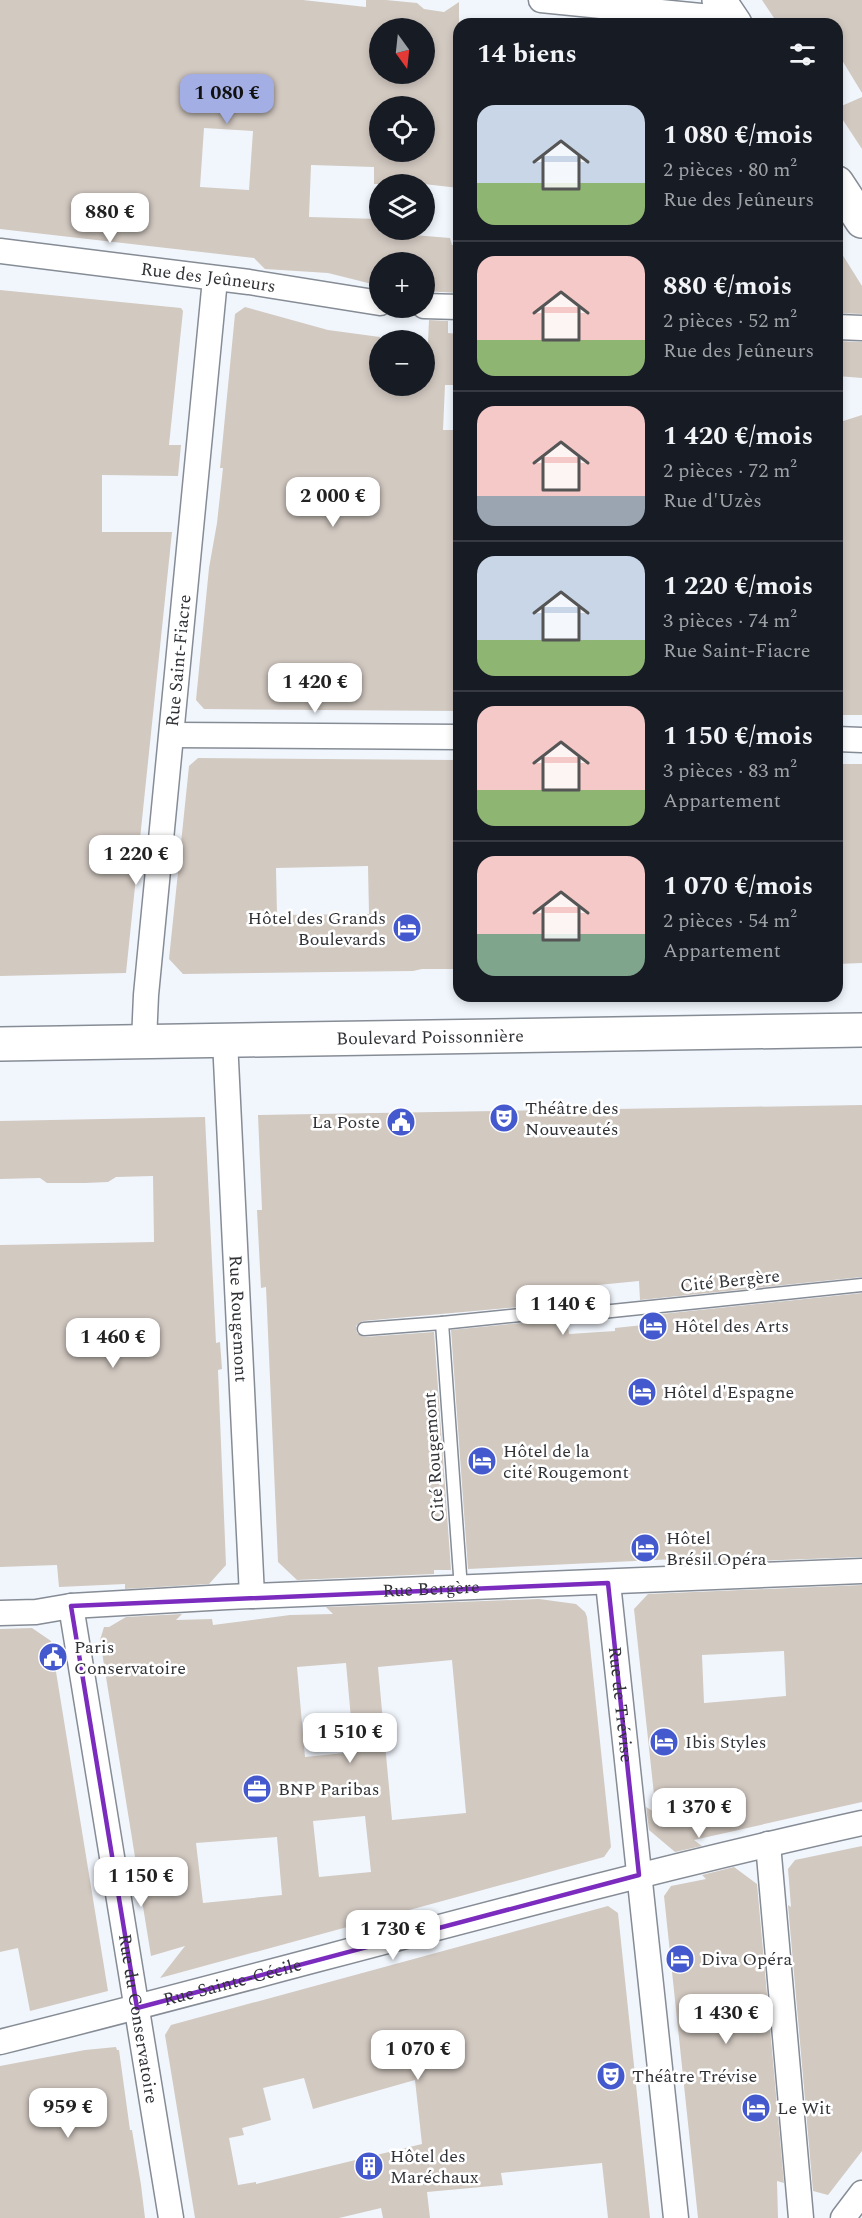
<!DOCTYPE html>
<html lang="fr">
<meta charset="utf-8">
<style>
:root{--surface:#171b24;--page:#20242c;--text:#f1f3f6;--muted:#9ea1a6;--line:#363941;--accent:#a3aee4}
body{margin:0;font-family:Spectral,serif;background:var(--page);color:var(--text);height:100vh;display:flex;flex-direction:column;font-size:22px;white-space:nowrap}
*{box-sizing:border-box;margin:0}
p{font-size:20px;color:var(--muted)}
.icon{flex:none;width:33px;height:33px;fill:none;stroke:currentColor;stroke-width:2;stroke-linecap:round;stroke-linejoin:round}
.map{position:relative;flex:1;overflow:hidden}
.details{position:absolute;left:453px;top:18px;width:390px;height:984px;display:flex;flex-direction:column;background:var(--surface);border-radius:18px;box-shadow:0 3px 9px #0003}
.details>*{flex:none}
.needle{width:39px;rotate:165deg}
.controls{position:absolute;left:369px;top:18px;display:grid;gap:12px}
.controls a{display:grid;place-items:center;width:66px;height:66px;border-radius:50%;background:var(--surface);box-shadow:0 3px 9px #0003;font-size:30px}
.price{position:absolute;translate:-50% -51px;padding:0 14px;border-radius:12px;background:#fff;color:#222;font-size:20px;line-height:39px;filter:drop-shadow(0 2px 3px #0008)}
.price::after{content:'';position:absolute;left:50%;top:36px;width:18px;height:14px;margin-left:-9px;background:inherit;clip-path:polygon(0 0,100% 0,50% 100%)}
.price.current{background:var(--accent);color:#111}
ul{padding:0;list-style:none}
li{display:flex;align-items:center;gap:18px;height:150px;padding:0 24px}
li+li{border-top:2px solid var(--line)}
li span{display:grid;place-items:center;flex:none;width:168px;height:120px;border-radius:18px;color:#555}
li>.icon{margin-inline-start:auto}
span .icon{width:72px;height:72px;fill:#fffc;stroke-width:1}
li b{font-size:26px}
h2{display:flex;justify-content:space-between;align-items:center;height:72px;padding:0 24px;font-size:26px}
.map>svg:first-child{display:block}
.building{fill:#d2c9c1;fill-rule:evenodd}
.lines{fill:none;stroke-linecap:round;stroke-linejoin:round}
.lane-casing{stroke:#868c95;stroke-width:15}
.street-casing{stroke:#868c95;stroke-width:27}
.secondary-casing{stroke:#868c95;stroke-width:36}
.primary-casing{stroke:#868c95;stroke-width:36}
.lane{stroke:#fff;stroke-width:12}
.street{stroke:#fff;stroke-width:24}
.secondary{stroke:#fff;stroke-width:33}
.primary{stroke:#fff;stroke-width:33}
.marked{fill:none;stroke:#7b2cbf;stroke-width:4.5;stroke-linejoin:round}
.labels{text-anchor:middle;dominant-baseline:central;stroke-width:5;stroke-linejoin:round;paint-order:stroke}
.street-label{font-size:18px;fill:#303236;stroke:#fff}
.poi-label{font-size:18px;fill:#303236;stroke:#fff;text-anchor:start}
</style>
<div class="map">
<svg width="862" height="2218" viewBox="0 0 862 2218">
<rect width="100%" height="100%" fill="#f1f6fd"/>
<g class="building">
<path d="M0,0H303L366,7V0H386L417,3L424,9L444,12L459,2V188L424,184H374V167L311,165L309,217L380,219V230H414V235L450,238L452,245H459V293L424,291V262H380V286L328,273L265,269L254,258L0,229ZM380,28H424V74H380ZM380,106H424V152H380ZM204,128L253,131L249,190L200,187Z"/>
<polygon points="762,0 862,0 862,93 837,52 837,24 778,24"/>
<polygon points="862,97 862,149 837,111 837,108"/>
<polygon points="837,246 862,286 862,314 837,313"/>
<polygon points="0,290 181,308 183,311 169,445 181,445 178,476 102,475 102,532 172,532 126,973 0,976"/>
<polygon points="245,307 328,330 380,337 380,386 424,386 424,342 428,342 429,320 448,321 448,333 459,334 459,385 445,385 443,430 459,430 459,711 204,709 196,700 209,568 217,523 223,468 220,468 235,314"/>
<polygon points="837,341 862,342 862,378 837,376"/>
<polygon points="862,415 862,715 837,715 837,423"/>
<path d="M198,758L459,760V969H422L413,971L183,974L169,959L189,766ZM368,866L369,914L277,915L276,868Z"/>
<polygon points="837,764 862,764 862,963 837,964"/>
<polygon points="862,1105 862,1277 640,1300 639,1281 598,1285 560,1289 564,1302 559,1306 558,1310 560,1315 567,1318 569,1334 615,1331 615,1328 643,1325 642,1316 862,1293 862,1557 673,1564 677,1559 468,1569 451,1330 531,1322 537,1318 538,1313 534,1307 529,1306 363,1321 356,1326 357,1333 364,1337 434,1332 451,1570 434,1570 434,1574 297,1580 278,1562 266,1287 261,1288 257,1210 262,1210 258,1115"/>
<polygon points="205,1117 216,1343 220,1342 222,1369 218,1370 226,1565 209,1584 125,1589 125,1584 59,1587 57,1565 0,1567 0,1245 154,1242 153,1176 116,1177 108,1182 85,1183 47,1183 40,1178 0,1179 0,1121"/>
<path d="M862,1585V1802L694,1840L702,1846L675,1852L649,1830L646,1807L656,1813L634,1609L648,1594ZM784,1651L786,1696L704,1703L702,1655Z"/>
<path d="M539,1599L576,1604L585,1612L587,1617L611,1847L604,1857L160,1978L185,1946L151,1956L100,1640L104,1627H109L126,1617L182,1614L176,1620L212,1619L213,1625L290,1615L333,1614L326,1607ZM452,1660L466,1813L392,1820L378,1667ZM346,1663L354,1752L305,1757L297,1667ZM365,1816L371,1872L319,1877L313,1821ZM277,1837L282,1895L203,1903L196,1843Z"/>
<polygon points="32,1628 51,1641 108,1991 30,2011 18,1948 0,1952 0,1629"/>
<polygon points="862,1846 862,2151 828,2195 813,2191 788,1905 791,1907 788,1869 795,1860"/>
<polygon points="734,1867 757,1884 784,2183 777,2181 778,2218 698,2218 664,1896 671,1886 706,1879 702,1875"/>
<path d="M608,1906L618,1913L650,2218H608L602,2163L501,2173L503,2185L427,2192L430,2218H383L381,2208L339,2218H195L165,2035L171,2025ZM304,2078L313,2109L415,2080L422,2144L256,2184V2182L238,2185L229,2138L244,2135L242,2128L271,2120L263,2088Z"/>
<polygon points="116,2047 117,2050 119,2050 130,2130 132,2130 141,2185 145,2218 0,2218 0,2066 85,2050"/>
</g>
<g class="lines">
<g class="lane-casing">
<g id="lane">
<polyline points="566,1310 587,1308 602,1312 862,1285"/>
<polyline points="364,1329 442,1323"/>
<polyline points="461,1589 442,1323 530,1314"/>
</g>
</g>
<g class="street-casing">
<g id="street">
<polyline points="541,0 731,19"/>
<path id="s1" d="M0,251L249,282L380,303"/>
<polyline points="424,306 459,307"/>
<polyline points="837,327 862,328"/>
<polyline points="172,735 459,737"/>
<polyline points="837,739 862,740"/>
<path id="s2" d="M225,1040L252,1596"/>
<path id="s3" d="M144,1041L146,995L215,279"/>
<path id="s4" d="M608,1583L676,2218"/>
<path id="s5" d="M71,1606L171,2218"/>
<path id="s6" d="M0,1613L36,1612L71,1606L227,1597L862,1571"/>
<polyline points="768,1844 801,2218"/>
<path id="s7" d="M0,2042C288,1970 573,1887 862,1823"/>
<polyline points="843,2218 862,2193"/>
</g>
</g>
<g class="secondary-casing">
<g id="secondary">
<polyline points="719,0 735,24"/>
<polyline points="837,183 862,221"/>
</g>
</g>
<g class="primary-casing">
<g id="primary">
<path id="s8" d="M0,1044L862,1030"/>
</g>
</g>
<use href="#lane" class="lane"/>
<use href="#street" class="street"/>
<use href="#secondary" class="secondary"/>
<use href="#primary" class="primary"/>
</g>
<path class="marked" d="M608,1583L639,1875L137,2008L71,1606Z"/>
<defs>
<g id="hotel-disc" transform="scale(1.5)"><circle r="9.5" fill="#4459cd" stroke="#fff"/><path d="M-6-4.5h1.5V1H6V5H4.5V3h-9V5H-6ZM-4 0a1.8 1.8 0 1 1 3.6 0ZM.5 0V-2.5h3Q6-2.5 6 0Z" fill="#fff"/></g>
<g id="theatre-disc" transform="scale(1.5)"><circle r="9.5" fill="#4459cd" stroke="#fff"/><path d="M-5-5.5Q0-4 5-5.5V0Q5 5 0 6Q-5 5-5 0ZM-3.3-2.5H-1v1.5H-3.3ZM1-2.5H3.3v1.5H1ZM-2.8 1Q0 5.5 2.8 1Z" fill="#fff"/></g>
<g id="civic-disc" transform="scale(1.5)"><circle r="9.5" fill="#4459cd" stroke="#fff"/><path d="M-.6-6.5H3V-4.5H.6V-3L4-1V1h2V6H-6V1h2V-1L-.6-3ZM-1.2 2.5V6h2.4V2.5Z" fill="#fff"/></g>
<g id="office-disc" transform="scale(1.5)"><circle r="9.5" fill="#4459cd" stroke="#fff"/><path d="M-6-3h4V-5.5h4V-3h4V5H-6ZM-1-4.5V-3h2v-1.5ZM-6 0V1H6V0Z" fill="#fff"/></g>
<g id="building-disc" transform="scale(1.5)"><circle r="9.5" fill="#4459cd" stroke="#fff"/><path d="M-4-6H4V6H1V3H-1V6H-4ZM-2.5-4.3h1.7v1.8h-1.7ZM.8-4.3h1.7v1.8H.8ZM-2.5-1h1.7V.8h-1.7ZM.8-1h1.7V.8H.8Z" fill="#fff"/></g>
</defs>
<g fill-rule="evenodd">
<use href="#hotel-disc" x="407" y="928"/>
<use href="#theatre-disc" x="504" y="1118"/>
<use href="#civic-disc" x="401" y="1122"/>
<use href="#hotel-disc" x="653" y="1326"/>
<use href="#hotel-disc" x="642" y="1392"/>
<use href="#hotel-disc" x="482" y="1461"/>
<use href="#hotel-disc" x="645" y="1548"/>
<use href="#civic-disc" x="53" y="1657"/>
<use href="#hotel-disc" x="664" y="1742"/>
<use href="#office-disc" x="257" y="1789"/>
<use href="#hotel-disc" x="680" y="1959"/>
<use href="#theatre-disc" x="611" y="2076"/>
<use href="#hotel-disc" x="756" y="2108"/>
<use href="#building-disc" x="369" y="2166"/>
</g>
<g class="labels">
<g class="street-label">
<text stroke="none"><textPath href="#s1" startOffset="210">Rue des Jeûneurs</textPath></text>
<text stroke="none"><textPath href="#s3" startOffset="382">Rue Saint-Fiacre</textPath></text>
<text stroke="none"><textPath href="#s8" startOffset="430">Boulevard Poissonnière</textPath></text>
<text transform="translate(730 1281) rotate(-6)">Cité Bergère</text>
<text stroke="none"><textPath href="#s2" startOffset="279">Rue Rougemont</textPath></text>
<text transform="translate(434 1457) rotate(-94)">Cité Rougemont</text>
<text stroke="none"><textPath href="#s6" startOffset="432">Rue Bergère</textPath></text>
<text stroke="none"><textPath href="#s4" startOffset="122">Rue de Trévise</textPath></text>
<text stroke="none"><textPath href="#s7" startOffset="240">Rue Sainte-Cécile</textPath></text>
<text stroke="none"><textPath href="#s5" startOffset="418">Rue du Conservatoire</textPath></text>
</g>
<g class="poi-label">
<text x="386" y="918" text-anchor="end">Hôtel des Grands<tspan x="386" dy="21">Boulevards</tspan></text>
<text x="525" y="1108">Théâtre des<tspan x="525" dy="21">Nouveautés</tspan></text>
<text x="380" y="1122" text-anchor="end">La Poste</text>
<text x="674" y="1326">Hôtel des Arts</text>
<text x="663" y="1392">Hôtel d'Espagne</text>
<text x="503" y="1451">Hôtel de la<tspan x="503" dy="21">cité Rougemont</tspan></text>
<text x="666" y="1538">Hôtel<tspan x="666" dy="21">Brésil Opéra</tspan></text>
<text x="74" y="1647">Paris<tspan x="74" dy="21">Conservatoire</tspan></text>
<text x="685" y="1742">Ibis Styles</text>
<text x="278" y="1789">BNP Paribas</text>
<text x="701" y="1959">Diva Opéra</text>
<text x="632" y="2076">Théâtre Trévise</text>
<text x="777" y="2108">Le Wit</text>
<text x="390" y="2156">Hôtel des<tspan x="390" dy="21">Maréchaux</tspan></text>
</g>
</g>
</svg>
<div class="controls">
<a><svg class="needle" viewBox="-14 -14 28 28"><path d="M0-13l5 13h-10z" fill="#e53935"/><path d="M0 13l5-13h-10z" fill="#9ea1a6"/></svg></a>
<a><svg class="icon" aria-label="locate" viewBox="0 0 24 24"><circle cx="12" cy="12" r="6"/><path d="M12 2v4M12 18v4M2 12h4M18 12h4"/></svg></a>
<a><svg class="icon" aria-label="layers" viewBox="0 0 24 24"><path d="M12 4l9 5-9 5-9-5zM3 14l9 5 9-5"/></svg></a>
<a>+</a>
<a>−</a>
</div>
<b class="price current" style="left:227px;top:125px">1 080 €</b>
<b class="price" style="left:110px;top:244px">880 €</b>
<b class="price" style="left:333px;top:528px">2 000 €</b>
<b class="price" style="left:315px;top:714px">1 420 €</b>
<b class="price" style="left:136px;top:886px">1 220 €</b>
<b class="price" style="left:563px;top:1336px">1 140 €</b>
<b class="price" style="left:113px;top:1369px">1 460 €</b>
<b class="price" style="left:350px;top:1764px">1 510 €</b>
<b class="price" style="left:699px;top:1839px">1 370 €</b>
<b class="price" style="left:141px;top:1908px">1 150 €</b>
<b class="price" style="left:393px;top:1961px">1 730 €</b>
<b class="price" style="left:726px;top:2045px">1 430 €</b>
<b class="price" style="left:418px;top:2081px">1 070 €</b>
<b class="price" style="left:68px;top:2139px">959 €</b>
<section class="details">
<h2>14 biens<svg class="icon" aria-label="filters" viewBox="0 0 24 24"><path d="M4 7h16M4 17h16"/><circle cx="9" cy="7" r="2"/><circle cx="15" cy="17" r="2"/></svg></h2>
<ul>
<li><span style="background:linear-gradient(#c9d6e8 65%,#8fb573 0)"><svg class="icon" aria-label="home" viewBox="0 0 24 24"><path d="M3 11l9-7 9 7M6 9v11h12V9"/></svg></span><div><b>1 080 €/mois</b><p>2 pièces · 80 m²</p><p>Rue des Jeûneurs</p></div></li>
<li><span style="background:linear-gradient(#f6c9c9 70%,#8fb573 0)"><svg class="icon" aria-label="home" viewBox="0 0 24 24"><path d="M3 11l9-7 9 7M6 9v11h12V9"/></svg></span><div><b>880 €/mois</b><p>2 pièces · 52 m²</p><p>Rue des Jeûneurs</p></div></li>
<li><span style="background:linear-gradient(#f6c9c9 75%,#9aa5b1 0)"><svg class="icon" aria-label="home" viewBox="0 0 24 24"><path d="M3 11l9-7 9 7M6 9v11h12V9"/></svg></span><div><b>1 420 €/mois</b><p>2 pièces · 72 m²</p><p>Rue d'Uzès</p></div></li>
<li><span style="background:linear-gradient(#c9d6e8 70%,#8fb573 0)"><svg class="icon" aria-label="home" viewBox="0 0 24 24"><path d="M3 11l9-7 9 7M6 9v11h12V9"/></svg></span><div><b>1 220 €/mois</b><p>3 pièces · 74 m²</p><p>Rue Saint-Fiacre</p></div></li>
<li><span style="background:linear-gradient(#f6c9c9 70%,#8fb573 0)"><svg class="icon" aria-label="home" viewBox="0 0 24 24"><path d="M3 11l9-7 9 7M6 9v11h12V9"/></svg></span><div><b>1 150 €/mois</b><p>3 pièces · 83 m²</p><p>Appartement</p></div></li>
<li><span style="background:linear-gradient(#f6c9c9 65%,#7fa58c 0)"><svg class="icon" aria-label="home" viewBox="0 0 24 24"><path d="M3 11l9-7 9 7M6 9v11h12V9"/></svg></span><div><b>1 070 €/mois</b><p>2 pièces · 54 m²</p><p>Appartement</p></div></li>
</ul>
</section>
</div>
